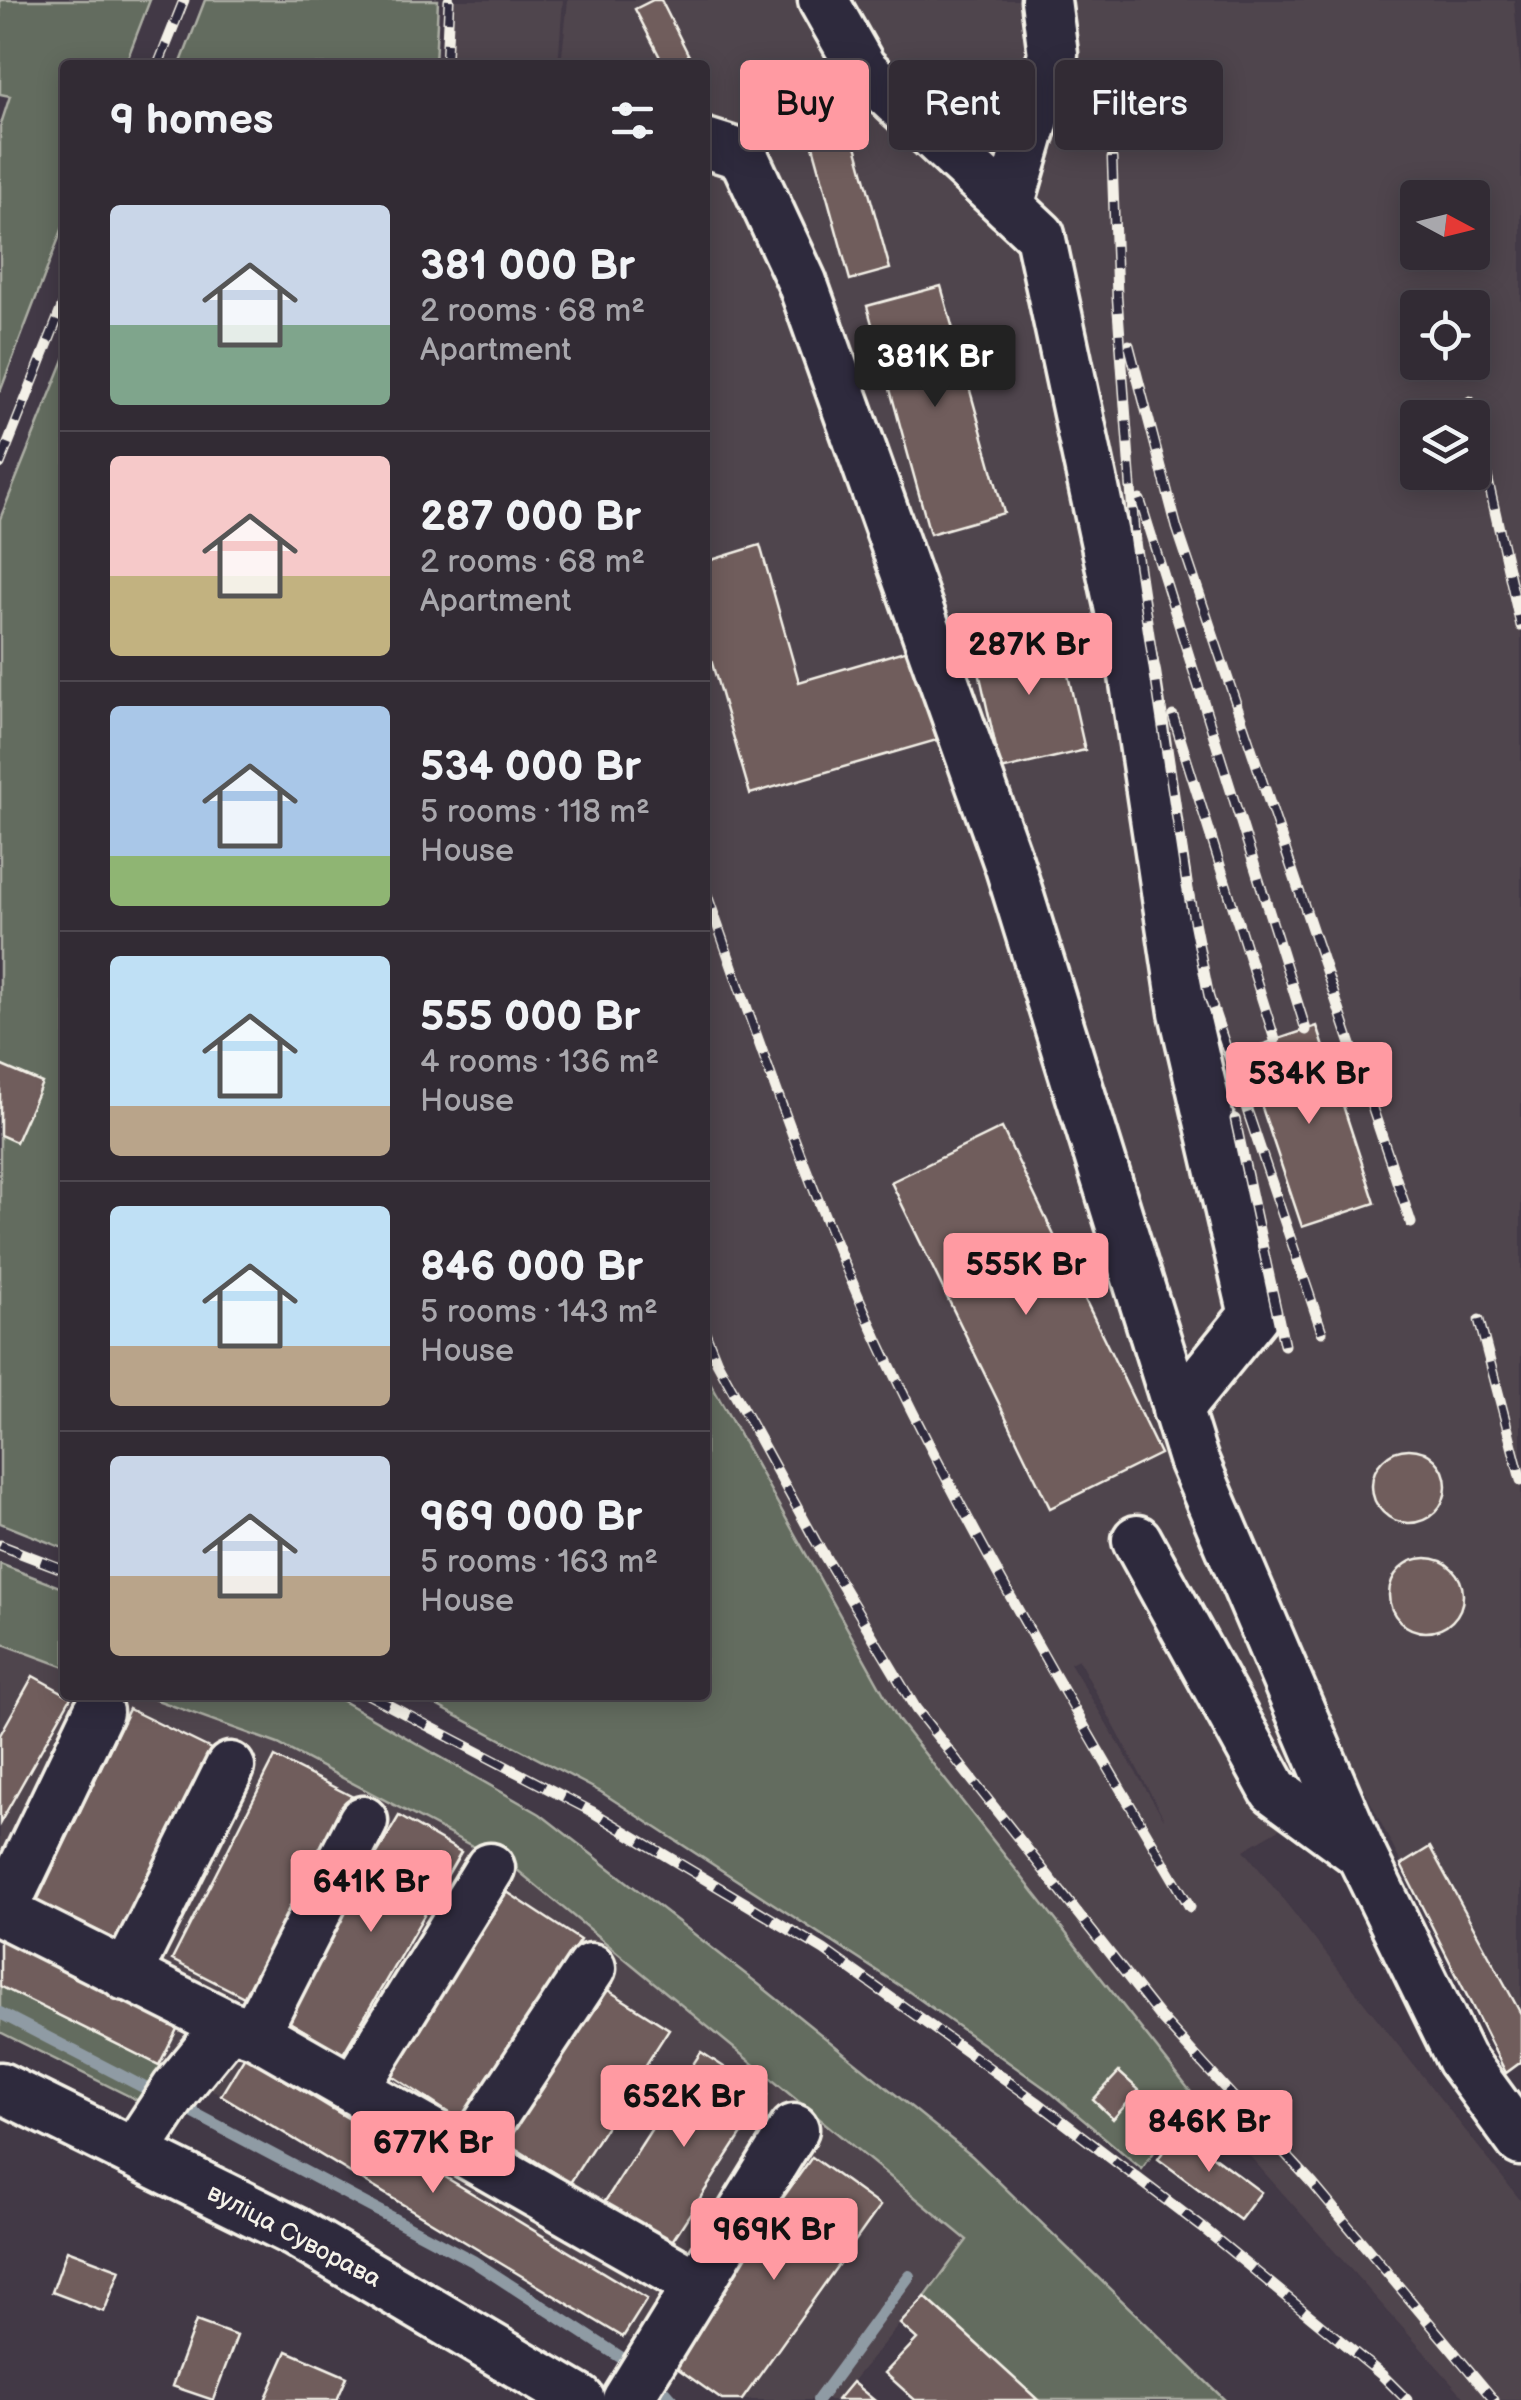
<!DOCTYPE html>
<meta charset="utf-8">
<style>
:root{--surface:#322b34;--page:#3d3740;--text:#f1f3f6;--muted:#a8a7ac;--line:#4d474f;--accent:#ff9aa2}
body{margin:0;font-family:"Balsamiq Sans",sans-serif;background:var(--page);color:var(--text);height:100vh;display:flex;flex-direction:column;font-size:38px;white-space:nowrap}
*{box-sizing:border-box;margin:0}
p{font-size:32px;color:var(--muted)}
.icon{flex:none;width:55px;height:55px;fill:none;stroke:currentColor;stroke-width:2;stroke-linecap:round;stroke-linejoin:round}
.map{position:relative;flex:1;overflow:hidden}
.details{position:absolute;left:60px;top:60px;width:650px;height:1640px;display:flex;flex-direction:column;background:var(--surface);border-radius:10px;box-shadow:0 5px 25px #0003,0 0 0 2px var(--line)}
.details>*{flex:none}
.top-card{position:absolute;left:740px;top:60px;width:630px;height:90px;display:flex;gap:20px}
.needle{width:65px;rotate:97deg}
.tools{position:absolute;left:1400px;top:180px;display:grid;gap:20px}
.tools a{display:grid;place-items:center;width:90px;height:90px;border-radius:10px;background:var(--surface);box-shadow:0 5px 25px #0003,0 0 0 2px var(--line);font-size:50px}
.price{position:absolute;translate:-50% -85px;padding:0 22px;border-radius:10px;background:var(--accent);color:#111;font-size:32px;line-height:65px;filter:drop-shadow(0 2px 5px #0008)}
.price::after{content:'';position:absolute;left:50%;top:60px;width:30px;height:22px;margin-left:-15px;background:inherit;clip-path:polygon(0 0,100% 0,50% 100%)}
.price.selected{background:#222;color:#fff}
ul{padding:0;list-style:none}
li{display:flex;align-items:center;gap:30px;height:250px;padding:0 50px}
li+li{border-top:2px solid var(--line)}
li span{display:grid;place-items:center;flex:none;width:280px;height:200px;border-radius:10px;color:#555}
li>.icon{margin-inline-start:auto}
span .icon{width:120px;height:120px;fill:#fffc;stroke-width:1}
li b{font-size:42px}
h2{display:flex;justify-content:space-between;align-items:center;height:120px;padding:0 50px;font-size:42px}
.pill{padding:0 35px;border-radius:10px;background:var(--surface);box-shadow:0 5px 25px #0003,0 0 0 2px var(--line);font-size:35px;line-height:90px}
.pill.selected{background:var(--accent);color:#111}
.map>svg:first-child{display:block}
.built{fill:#50444d;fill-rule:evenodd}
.green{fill:#646c5f;stroke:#acaea4;stroke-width:2.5}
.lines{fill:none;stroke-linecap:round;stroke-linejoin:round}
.stream{stroke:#8f9ba4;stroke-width:12}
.building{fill:#6f5d5c;stroke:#f4f1e8;stroke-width:2.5}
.minor-casing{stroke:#f4f1e8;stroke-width:55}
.minor{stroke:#2f2a3d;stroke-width:48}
.rail-casing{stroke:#f4f1e8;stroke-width:11}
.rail{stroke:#2f2a3d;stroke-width:8;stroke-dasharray:22;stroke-linecap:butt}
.labels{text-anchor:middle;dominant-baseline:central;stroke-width:8;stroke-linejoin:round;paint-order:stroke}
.street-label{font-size:25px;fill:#f4f1e8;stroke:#2f2a3d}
</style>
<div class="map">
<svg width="1521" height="2400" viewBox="0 0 1521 2400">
<rect width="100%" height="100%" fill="#423946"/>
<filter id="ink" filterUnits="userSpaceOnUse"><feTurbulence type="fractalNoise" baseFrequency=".01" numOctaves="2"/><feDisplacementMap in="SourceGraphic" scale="20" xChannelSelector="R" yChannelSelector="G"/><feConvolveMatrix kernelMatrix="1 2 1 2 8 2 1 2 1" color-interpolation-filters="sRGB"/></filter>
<g filter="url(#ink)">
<g class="built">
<polygon points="450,0 563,0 558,65 446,65"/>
<path d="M568,0H1514L1521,77V2062L1506,2073L1357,1775L1295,1820L1244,1850L1521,2201V2400H1467L1156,2051L899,1721L705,1373V65H561ZM1418,198H1472V252H1418ZM1418,308H1472V362H1418ZM1418,418H1472V472H1418ZM1078,1659L1164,1818V1819L1070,1663Z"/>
<polygon points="0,1643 65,1667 65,1695 143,1695 278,1744 516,1869 968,2241 837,2400 722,2400 667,2361 222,2095 0,1986"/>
</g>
<g class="green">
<polygon points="0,0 150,0 125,65 65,65 65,222 0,392 0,127 10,96 0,94"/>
<polygon points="205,0 438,0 435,65 180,65"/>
<polygon points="65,357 65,1549 0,1523 0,519"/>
<polygon points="705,1373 899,1721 1194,2096 1142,2169 1049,2091 908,1991 601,1792 417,1695 705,1695"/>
<polygon points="0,1564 65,1589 65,1667 0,1643"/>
<polygon points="143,1695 332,1695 540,1814 757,1983 972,2156 1225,2400 1038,2400 925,2297 967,2240 516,1869 278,1744"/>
<polygon points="0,1986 173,2072 153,2101 139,2101 0,2032"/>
</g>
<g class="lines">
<g class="stream">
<polyline points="0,2013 149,2090"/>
<polyline points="190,2111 473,2261 628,2362"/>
<polyline points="655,2380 673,2400"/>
<polyline points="818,2400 909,2276"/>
</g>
</g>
<g class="building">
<polygon points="653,0 661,0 689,56 671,65 664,65 635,9"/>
<polygon points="849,120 890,269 850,280 809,131"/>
<polygon points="941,286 1004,513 930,534 867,306"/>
<polygon points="760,545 799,682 911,649 937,740 750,794 705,639 705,562"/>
<polygon points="1057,626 1085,750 1001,770 973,645"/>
<polygon points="1317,1026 1375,1203 1302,1227 1243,1051"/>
<polygon points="0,1065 42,1083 16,1142 0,1135"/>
<polygon points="1002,1128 1160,1454 1050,1508 891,1182"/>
<circle cx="1409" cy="1486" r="37"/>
<circle cx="1426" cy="1595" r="37"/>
<polygon points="33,1676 71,1697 0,1823 0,1735"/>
<polygon points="129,1709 211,1749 119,1941 37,1901"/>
<polygon points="275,1757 355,1798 252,2001 172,1960"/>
<polygon points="399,1816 461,1852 343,2054 281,2017"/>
<polygon points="1430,1847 1521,2014 1521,2062 1506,2073 1401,1865"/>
<polygon points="507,1892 580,1940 461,2121 388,2073"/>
<polygon points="0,1931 181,2021 159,2065 0,1986"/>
<polygon points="603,1987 669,2029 570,2183 504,2141"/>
<polygon points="701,2052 767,2095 667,2249 602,2206"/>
<polygon points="245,2056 647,2299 623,2337 221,2095"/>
<polygon points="1119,2072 1139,2090 1113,2119 1093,2100"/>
<polygon points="1178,2130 1261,2192 1240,2220 1158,2159"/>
<polygon points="812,2157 880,2206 742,2400 722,2400 667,2361"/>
<polygon points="67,2250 120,2270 104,2312 52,2292"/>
<polygon points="925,2297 969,2337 1038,2400 915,2400 885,2373 917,2339 900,2324"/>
<polygon points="196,2321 237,2336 213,2400 172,2386"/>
<polygon points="287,2351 347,2377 337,2400 265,2400"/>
<polygon points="852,2382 874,2400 837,2400"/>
</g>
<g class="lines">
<g class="minor-casing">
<g id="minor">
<polyline points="823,0 862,69 1040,235 1134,676 1184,1012 1254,1315 1177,1410"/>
<polyline points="705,143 743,155 802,282 1009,864 1193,1459 1361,1854 1461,2059 1521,2141"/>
<polyline points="1009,206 1053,54 1046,0"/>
<polyline points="1137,1540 1274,1790 1361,1854"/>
<polyline points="0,1911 228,2025 255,2033 698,2285"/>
<polyline points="2,1912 98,1712"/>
<polyline points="126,1976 230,1767"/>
<polyline points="255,2033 363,1821"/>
<polyline points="0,2087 295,2232 580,2400"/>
<polyline points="355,2087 490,1868"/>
<polyline points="134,2153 176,2089 228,2025"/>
<polyline points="468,2154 591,1968"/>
<polyline points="627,2400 794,2129"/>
</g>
</g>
<use href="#minor" class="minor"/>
<g class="rail-casing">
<g id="rail">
<polyline points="158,65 184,0"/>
<polyline points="446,65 449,0"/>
<polyline points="1112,158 1117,297 1135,542 1187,886 1209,997 1322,1332"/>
<polyline points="1129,345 1177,528 1411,1223"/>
<polyline points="1470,401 1521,626"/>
<polyline points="0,464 65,300"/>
<polyline points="1140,500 1306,1030"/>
<polyline points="1173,716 1275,1040"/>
<path d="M705,889C766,1064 828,1245 912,1411C997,1580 1094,1744 1190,1907"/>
<polyline points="1235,1119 1284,1345"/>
<polyline points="1479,1320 1521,1480"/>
<polyline points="705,1332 717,1362 815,1540 916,1709 1160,2017 1313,2184 1494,2400"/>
<polyline points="0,1545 65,1570"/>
<polyline points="369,1695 591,1811 824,1950 1037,2102 1203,2228 1382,2375 1407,2400"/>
</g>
</g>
<use href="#rail" class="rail"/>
</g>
</g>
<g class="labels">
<g class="street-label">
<text transform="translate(294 2236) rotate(28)">вуліца Суворава</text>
</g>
</g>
</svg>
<div class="tools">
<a><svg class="needle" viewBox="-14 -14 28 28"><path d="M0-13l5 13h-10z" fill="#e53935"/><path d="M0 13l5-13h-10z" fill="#a8a7ac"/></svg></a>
<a><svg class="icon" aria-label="locate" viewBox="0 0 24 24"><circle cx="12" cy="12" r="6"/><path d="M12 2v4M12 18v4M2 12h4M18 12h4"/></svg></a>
<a><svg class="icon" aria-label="layers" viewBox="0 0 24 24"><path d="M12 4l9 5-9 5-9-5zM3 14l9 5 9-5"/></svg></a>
</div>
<b class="price selected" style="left:935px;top:410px">381K Br</b>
<b class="price" style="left:1029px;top:698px">287K Br</b>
<b class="price" style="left:1309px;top:1127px">534K Br</b>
<b class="price" style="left:1026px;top:1318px">555K Br</b>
<b class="price" style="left:371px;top:1935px">641K Br</b>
<b class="price" style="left:684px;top:2150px">652K Br</b>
<b class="price" style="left:1209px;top:2175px">846K Br</b>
<b class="price" style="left:433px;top:2196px">677K Br</b>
<b class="price" style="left:774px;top:2283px">969K Br</b>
<div class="top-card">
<a class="pill selected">Buy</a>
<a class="pill">Rent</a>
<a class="pill">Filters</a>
</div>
<section class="details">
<h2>9 homes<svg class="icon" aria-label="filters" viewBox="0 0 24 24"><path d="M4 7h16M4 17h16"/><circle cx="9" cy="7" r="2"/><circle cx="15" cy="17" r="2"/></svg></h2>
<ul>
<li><span style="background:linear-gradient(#c9d6e8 60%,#7fa58c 0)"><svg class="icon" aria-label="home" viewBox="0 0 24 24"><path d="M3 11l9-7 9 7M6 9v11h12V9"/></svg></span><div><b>381 000 Br</b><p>2 rooms · 68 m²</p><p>Apartment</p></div></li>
<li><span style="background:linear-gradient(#f6c9c9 60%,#c2b280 0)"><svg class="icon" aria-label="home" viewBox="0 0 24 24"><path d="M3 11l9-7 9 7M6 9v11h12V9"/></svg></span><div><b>287 000 Br</b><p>2 rooms · 68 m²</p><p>Apartment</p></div></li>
<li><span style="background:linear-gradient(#a9c7e8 75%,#8fb573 0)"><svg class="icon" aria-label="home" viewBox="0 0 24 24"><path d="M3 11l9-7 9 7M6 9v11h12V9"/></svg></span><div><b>534 000 Br</b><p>5 rooms · 118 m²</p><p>House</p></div></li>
<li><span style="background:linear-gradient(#bfe0f5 75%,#b9a48a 0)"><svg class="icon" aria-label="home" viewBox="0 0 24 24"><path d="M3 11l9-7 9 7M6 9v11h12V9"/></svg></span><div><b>555 000 Br</b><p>4 rooms · 136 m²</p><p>House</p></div></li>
<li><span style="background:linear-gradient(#bfe0f5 70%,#b9a48a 0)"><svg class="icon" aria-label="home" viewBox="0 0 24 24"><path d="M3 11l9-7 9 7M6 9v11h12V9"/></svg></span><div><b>846 000 Br</b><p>5 rooms · 143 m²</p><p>House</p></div></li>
<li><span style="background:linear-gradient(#c9d6e8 60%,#b9a48a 0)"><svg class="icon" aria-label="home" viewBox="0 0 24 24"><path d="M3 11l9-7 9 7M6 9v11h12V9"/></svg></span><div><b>969 000 Br</b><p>5 rooms · 163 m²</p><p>House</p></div></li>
</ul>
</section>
</div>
